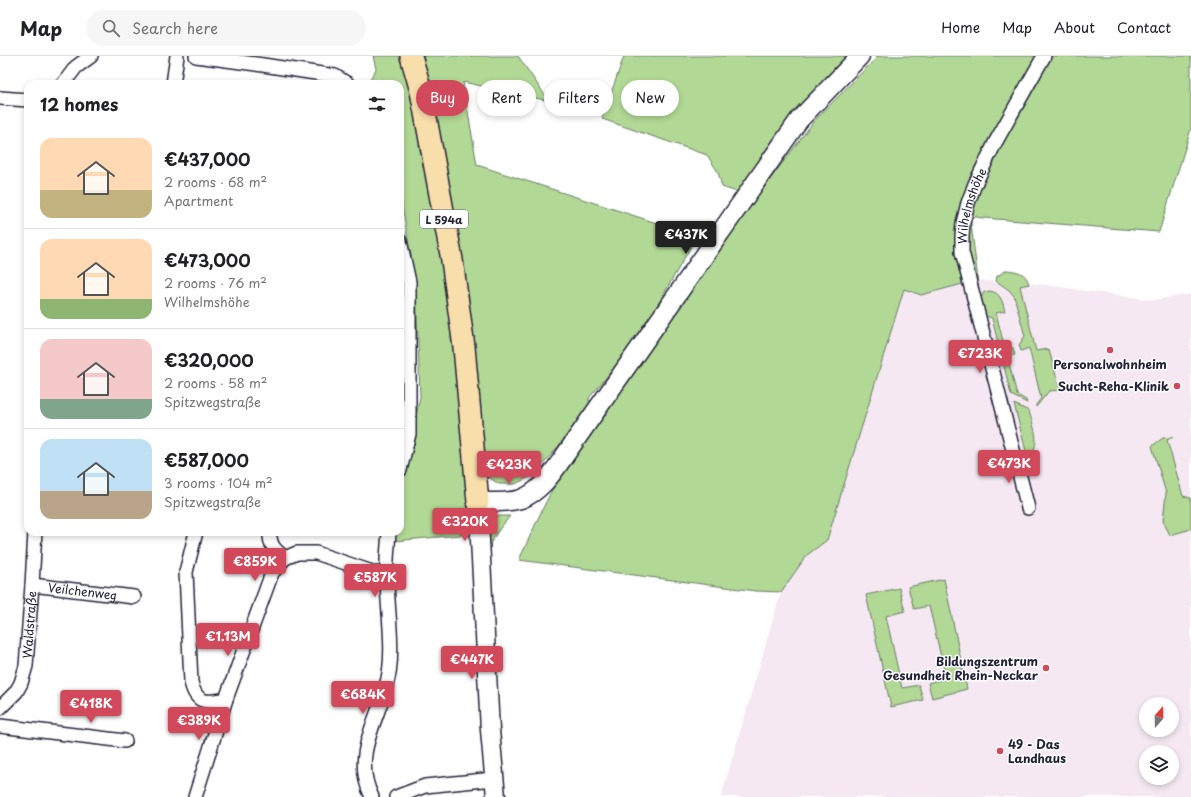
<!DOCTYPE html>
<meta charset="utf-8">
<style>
:root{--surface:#fff;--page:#f6f6f6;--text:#202124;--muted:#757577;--line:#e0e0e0;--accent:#d1495b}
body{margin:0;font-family:"Playpen Sans",sans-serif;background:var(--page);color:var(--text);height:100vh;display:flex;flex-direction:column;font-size:15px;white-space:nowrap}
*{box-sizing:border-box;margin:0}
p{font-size:13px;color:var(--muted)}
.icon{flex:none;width:22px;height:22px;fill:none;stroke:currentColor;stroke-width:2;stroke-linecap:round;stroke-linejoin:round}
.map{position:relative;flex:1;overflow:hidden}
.drawer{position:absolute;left:24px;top:24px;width:380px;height:456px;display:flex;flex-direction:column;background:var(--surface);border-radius:12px;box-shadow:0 2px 6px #0003}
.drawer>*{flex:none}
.hud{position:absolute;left:416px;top:24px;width:380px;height:36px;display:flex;gap:8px}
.needle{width:26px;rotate:20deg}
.tools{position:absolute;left:1139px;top:641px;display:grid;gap:8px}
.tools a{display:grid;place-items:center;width:40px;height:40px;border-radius:50%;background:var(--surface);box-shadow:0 2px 6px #0003;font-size:20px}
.price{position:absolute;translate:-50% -34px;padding:0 9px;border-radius:4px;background:var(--accent);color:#fff;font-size:13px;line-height:26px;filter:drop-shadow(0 1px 2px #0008)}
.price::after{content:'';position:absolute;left:50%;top:24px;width:12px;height:9px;margin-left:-6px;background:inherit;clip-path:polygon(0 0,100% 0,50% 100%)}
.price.current{background:#222;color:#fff}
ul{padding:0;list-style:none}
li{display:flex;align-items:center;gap:12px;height:100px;padding:0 16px}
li+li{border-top:1px solid var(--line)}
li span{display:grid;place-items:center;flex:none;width:112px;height:80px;border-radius:12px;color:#555}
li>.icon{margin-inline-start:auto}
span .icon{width:48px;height:48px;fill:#fffc;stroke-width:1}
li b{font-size:17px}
h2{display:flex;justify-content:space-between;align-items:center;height:48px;padding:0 16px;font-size:17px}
.pill{padding:0 14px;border-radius:18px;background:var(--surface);box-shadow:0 2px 6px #0003;font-size:14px;line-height:36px}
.pill.current{background:var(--accent);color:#fff}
header{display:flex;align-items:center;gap:24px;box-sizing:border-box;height:56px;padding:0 20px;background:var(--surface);border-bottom:1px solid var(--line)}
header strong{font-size:19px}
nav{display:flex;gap:22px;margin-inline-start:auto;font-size:14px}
.search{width:280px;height:36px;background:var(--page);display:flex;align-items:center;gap:10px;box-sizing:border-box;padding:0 14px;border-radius:22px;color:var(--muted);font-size:15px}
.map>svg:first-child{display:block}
.built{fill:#f5e8f2;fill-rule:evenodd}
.green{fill:#b1d894;stroke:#6a7d68}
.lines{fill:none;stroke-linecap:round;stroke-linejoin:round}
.street-casing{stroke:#22223b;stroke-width:16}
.secondary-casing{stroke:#22223b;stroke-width:21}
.primary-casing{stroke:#22223b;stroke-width:24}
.street{stroke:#fff;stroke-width:13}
.secondary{stroke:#fff;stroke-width:18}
.primary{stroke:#f8deab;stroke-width:21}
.poi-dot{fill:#d1495b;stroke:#fff;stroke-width:1.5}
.labels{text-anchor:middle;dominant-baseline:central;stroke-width:3;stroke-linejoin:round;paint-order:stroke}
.shield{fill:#fff;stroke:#646476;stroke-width:1}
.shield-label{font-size:11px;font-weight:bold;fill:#22223b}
.street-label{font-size:12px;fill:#22223b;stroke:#fff}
.poi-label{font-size:12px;font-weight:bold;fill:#22223b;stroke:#fff;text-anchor:end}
</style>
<header>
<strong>Map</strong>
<div class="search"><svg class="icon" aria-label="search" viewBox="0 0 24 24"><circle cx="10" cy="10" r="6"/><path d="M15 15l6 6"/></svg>Search here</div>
<nav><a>Home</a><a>Map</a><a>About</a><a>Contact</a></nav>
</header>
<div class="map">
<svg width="1191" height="741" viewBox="0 0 1191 741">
<rect width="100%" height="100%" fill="#fff"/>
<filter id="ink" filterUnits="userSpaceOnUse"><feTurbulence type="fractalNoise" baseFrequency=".025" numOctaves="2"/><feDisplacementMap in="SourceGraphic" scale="8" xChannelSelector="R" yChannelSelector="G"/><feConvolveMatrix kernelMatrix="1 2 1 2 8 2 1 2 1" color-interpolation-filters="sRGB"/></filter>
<g filter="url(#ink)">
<path class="built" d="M978,224L998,226L1010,224L1152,244L1191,238V741H721L781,536L807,499L827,484L904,233L921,239ZM1146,648H1172V674H1146ZM1146,696H1172V722H1146Z"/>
<g class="green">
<polygon points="373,0 399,0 413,43 444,194 472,478 394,485 395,476 400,476 401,433 420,341 416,230 400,138 400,28 367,28 376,13"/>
<polygon points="418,0 518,0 549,45 463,26 477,109 697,180 638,283 589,342 590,350 561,387 534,419 515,428 499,428 482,417"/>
<path d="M624,0H847C805,41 771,89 737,136L722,131L718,116L707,99L602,63Z"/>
<polygon points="878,0 1191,0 1191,73 1159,176 983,162 970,160 978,224 921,239 904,233 827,484 807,499 781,536 756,535 519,504 541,456 552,434 732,174 814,65"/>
<path d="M1007,214C1018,215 1026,217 1029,228L1020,230L1036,295L1046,293L1049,294L1060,334L1049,335L1036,351V349L1041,342L1029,292L1021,295L1019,289L1025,280L1014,240L1009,234L996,225L997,220Z"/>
<path d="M990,235C1001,237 1002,245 1005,255L996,257L1003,285L1006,289L1013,292L1015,299L1007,300L1017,339L1026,344L1027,347L1011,339L1003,306L993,301L992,293L999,291L992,262L982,259C980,249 979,244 984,236Z"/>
<path d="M1014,348L1029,355C1033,370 1041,385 1031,399H1027Z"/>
<polygon points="1173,381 1167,384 1183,440 1191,442 1191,473 1170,479 1163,465 1166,437 1152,390 1163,382"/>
<polygon points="488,460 510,460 498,475 490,488"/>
<polygon points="944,523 967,633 932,642 928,627 946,622 929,550 914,553 908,531"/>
<polygon points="899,532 905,555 886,560 902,632 919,629 923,644 891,651 866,539"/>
</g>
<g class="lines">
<g class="street-casing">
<g id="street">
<polyline points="196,0 263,9 335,20 348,28"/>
<polyline points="63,28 76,11 91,0"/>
<polyline points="173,28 177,0"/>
<polyline points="0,42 28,44"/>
<polyline points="400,185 409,226 409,378 400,414"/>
<path id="s1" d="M1028,452L962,196V181L963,167L968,147L975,128L995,87L1044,0"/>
<path d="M196,476L186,516L191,626C196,648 206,647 226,643"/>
<path d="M270,476C269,489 275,494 285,502"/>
<path id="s2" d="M32,529L134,541"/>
<path id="s3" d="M0,652L16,636L21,627L26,610L32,529L35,476"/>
<polyline points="0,670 125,685"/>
<polyline points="195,741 226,643 272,517 285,502 297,497 316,497 387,521"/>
<path d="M372,741C352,700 376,669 386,630C396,598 387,555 387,521C386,506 388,491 389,476"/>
<polyline points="396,741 425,730 494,723"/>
</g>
</g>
<g class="secondary-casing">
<path id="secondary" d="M496,741L490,674L478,446C492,446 508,447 521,443C540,436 552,418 563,402L799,64L860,0"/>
</g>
<g class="primary-casing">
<polyline id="primary" points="411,0 421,35 452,204 464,291 478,446"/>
</g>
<use href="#street" class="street"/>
<use href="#secondary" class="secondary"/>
<use href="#primary" class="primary"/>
</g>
</g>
<g class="poi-dot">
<circle cx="1110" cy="294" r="4"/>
<circle cx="1177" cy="330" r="4"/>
<circle cx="1046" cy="612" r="4"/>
<circle cx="1000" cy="695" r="4"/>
</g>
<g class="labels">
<rect class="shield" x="420" y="154" width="48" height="18" rx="3"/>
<g class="shield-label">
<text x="444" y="163">L 594a</text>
</g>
<g class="street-label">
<text stroke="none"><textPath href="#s1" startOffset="312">Wilhelmshöhe</textPath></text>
<text stroke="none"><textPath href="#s2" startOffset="51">Veilchenweg</textPath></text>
<text stroke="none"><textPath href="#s3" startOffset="92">Waldstraße</textPath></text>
</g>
<g class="poi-label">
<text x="1110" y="308" text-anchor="middle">Personalwohnheim</text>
<text x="1169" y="330">Sucht-Reha-Klinik</text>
<text x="1038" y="605">Bildungszentrum<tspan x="1038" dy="14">Gesundheit Rhein-Neckar</tspan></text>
<text x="1008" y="688" text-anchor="start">49 - Das<tspan x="1008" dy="14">Landhaus</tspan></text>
</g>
</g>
</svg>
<div class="tools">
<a><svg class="needle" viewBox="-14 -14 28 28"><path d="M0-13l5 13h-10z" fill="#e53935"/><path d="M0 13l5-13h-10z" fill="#757577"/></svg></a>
<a><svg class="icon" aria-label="layers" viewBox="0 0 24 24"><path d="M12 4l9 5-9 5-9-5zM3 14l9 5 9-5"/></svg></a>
</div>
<b class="price current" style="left:686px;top:199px">€437K</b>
<b class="price" style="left:980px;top:318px">€723K</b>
<b class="price" style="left:1009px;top:428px">€473K</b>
<b class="price" style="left:509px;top:429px">€423K</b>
<b class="price" style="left:465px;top:486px">€320K</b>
<b class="price" style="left:255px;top:526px">€859K</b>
<b class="price" style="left:375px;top:542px">€587K</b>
<b class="price" style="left:228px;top:601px">€1.13M</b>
<b class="price" style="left:472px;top:624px">€447K</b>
<b class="price" style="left:363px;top:659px">€684K</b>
<b class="price" style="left:91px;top:668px">€418K</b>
<b class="price" style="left:199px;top:685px">€389K</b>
<div class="hud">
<a class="pill current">Buy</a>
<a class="pill">Rent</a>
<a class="pill">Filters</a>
<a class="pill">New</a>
</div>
<section class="drawer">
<h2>12 homes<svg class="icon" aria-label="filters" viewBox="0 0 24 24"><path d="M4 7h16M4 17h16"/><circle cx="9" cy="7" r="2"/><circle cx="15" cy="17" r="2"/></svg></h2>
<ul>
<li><span style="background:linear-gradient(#ffd9b3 65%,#c2b280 0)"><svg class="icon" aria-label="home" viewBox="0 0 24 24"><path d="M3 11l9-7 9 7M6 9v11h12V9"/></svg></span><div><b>€437,000</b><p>2 rooms · 68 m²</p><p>Apartment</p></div></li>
<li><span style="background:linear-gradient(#ffd9b3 75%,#8fb573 0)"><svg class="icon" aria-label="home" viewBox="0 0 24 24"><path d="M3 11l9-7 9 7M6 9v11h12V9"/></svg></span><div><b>€473,000</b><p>2 rooms · 76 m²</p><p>Wilhelmshöhe</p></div></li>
<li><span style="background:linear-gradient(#f6c9c9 75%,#7fa58c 0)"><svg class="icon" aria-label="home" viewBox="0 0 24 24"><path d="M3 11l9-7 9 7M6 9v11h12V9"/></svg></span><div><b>€320,000</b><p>2 rooms · 58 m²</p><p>Spitzwegstraße</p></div></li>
<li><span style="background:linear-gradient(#bfe0f5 65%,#b9a48a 0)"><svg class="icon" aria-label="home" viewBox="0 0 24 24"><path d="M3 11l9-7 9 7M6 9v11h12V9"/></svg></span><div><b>€587,000</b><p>3 rooms · 104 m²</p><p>Spitzwegstraße</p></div></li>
</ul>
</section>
</div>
